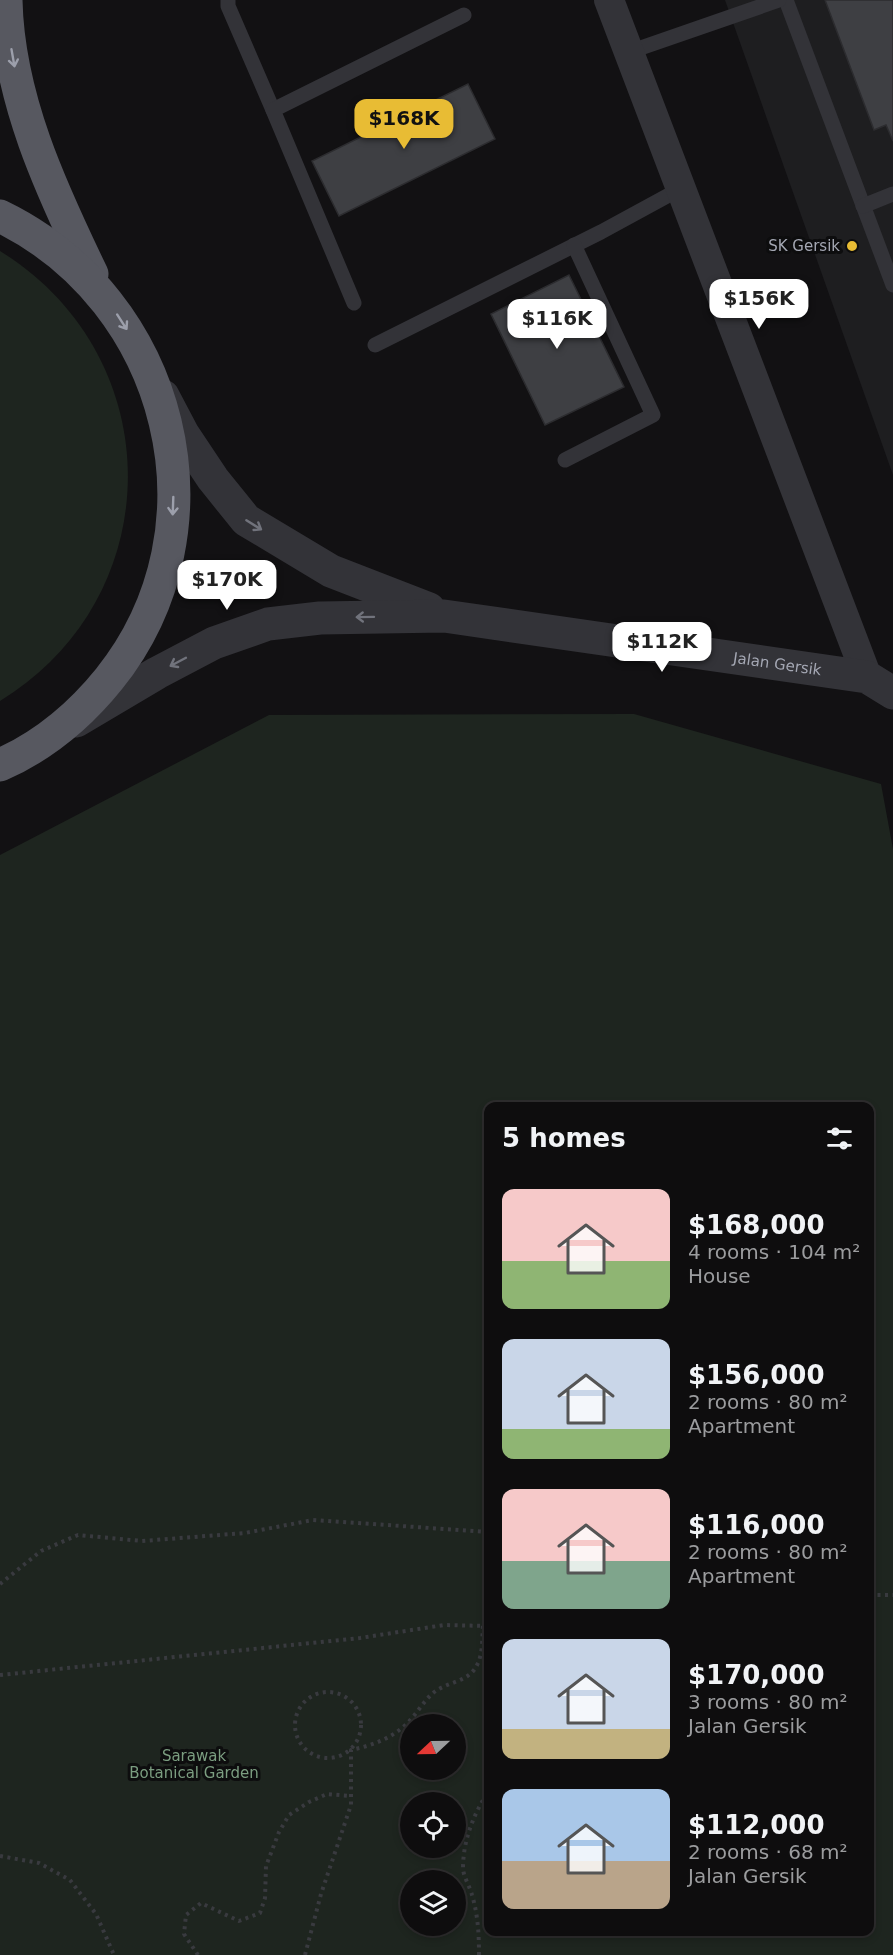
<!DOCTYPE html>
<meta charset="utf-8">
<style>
:root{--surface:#0e0d0e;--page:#171617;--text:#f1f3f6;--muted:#9b9c9e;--line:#2e2d2e;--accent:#e8bc34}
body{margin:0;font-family:"DejaVu Sans",sans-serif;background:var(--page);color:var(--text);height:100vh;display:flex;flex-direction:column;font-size:22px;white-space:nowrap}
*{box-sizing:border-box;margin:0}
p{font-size:20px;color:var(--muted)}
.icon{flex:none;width:33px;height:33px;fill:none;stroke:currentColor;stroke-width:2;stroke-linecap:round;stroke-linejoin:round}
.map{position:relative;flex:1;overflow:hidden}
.panel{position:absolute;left:484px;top:1102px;width:390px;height:834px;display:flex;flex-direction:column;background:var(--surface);border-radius:12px;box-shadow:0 3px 9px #0003,0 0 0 2px var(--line)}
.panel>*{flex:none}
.needle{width:39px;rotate:248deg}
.tools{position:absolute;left:400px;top:1714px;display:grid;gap:12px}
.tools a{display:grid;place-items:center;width:66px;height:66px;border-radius:50%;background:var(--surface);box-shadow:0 3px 9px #0003,0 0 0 2px var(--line);font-size:30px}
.price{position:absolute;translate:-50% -51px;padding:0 14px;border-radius:12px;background:#fff;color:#222;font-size:20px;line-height:39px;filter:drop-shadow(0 2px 3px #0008)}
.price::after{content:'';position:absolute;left:50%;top:36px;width:18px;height:14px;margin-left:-9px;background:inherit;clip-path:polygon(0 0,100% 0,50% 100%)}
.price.selected{background:var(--accent);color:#111}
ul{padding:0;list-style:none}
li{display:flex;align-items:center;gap:18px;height:150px;padding:0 18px}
li span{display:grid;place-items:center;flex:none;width:168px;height:120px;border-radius:12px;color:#555}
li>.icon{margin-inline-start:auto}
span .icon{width:72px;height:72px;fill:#fffc;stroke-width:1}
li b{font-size:26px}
h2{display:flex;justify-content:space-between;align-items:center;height:72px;padding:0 18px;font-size:26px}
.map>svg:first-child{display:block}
.built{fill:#1e1e20}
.green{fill:#1e251f;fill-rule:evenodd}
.building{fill:#3e3f43;stroke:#2c2c2f;stroke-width:1.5}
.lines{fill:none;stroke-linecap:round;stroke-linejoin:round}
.path{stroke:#393a3f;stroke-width:4;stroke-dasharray:3 4.5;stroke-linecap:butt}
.service{stroke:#333338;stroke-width:15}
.minor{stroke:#333338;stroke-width:30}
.tertiary{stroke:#333338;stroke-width:33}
.trunk{stroke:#575860;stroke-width:33}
.oneway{stroke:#9c9fab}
.oneway2{stroke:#71737c}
.poi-dot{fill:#e8bc34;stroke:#0d0d0e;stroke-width:2}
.labels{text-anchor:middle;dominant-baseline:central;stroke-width:6;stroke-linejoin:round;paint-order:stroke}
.poi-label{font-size:15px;fill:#a4a7b3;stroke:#0d0d0e;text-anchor:end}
.street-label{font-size:15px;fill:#a4a7b3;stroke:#0d0d0e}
.park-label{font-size:15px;fill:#7b9d80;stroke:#0d0d0e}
</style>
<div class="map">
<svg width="893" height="1955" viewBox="0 0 893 1955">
<rect width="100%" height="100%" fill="#121113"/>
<polygon class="built" points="725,0 893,0 893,475 731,17"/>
<g class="green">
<path d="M0,251C170,356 171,596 0,701Z"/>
<path d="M634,714L881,784L893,849V1955H0V855L269,715ZM489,1107H870V1932H489ZM411,1725H456V1770H411ZM411,1803H456V1848H411ZM411,1881H456V1926H411Z"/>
</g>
<g class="building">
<polygon points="825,0 893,0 893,141 886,125 874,130"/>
<polygon points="468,84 495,139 339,216 312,161"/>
<polygon points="569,275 624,387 545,425 491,314"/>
</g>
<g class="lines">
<g class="path">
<polyline points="0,1584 41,1551 78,1535 142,1541 245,1533 313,1520 489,1532"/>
<polyline points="870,1595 893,1595"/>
<polyline points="0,1675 360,1638 444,1625 489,1626"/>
<circle cx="328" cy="1725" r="33"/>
<polyline points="0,1856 39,1863 70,1880 96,1914 114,1955"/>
<polyline points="198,1955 184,1934 186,1915 201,1903 239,1921 260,1913 265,1898 266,1866 279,1832 289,1815 309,1802 327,1794 351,1796"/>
<path d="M305,1955L321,1894L351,1805V1750C374,1745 396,1737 412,1718C419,1710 425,1700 433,1693C447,1681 470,1683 478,1663C483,1652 482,1637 483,1626"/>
<path d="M479,1955C479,1934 478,1915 472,1895C470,1887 464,1878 463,1869C463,1842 472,1818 486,1795L489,1794"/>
</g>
<g class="service">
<polyline points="228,0 228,6 273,110"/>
<polyline points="786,0 893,285"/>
<polyline points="629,52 779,0"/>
<polyline points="863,206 893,194"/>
<polyline points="354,303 273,110 464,15"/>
<polyline points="375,345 601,232 680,189"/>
<polyline points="565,460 653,415 574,245"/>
</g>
<polyline class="minor" points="609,0 867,677"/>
<g class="tertiary">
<polyline points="163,396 183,434 213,479 246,520 331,571 429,609"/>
<path id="s1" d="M76,721L157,673L214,643L268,624L320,618L444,616L867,677L893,693"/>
</g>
<g class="trunk">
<path d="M6,0C8,97 51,189 92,274"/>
<path d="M0,216C173,300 231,527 109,679C80,715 43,746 0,765"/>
</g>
</g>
<defs><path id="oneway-shaft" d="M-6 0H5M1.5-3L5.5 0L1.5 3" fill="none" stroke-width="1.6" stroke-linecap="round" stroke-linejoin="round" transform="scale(1.5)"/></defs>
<g class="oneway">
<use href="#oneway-shaft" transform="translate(13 58) rotate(80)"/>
<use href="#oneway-shaft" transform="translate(122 322) rotate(57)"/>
<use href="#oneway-shaft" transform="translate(173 506) rotate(92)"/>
</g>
<g class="oneway2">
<use href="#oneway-shaft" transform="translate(254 525) rotate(32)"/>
<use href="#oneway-shaft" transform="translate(365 617) rotate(179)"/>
<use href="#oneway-shaft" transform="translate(178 662) rotate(152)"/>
</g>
<circle class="poi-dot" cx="852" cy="246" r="6"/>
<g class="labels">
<g class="poi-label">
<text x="840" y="246">SK Gersik</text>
</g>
<g class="street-label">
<text stroke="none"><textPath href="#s1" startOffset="729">Jalan Gersik</textPath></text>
</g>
<g class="park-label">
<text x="194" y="1756">Sarawak<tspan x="194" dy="17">Botanical Garden</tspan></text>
</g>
</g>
</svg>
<div class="tools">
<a><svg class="needle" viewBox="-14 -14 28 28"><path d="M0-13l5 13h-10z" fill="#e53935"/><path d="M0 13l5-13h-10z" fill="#9b9c9e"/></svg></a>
<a><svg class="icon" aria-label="locate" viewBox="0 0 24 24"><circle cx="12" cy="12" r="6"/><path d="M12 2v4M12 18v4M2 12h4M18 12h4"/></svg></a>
<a><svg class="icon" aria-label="layers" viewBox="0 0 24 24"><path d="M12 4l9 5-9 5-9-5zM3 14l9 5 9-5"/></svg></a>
</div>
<b class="price selected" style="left:404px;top:150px">$168K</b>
<b class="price" style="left:759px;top:330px">$156K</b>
<b class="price" style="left:557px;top:350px">$116K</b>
<b class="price" style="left:227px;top:611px">$170K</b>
<b class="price" style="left:662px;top:673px">$112K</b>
<section class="panel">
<h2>5 homes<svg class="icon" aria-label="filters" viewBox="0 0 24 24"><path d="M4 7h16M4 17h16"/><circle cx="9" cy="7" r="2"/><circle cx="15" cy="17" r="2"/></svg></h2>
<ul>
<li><span style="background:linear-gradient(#f6c9c9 60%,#8fb573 0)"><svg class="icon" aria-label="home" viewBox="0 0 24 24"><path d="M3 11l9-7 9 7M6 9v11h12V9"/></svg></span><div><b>$168,000</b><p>4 rooms · 104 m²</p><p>House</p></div></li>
<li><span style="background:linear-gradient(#c9d6e8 75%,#8fb573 0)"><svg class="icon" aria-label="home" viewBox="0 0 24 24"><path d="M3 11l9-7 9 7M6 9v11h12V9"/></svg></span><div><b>$156,000</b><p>2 rooms · 80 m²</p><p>Apartment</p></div></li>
<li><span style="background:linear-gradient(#f6c9c9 60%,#7fa58c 0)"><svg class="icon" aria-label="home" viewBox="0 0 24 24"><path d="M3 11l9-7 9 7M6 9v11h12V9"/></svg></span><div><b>$116,000</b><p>2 rooms · 80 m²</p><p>Apartment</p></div></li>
<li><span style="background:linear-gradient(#c9d6e8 75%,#c2b280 0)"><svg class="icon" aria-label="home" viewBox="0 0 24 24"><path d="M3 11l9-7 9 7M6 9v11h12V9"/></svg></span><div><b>$170,000</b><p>3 rooms · 80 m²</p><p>Jalan Gersik</p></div></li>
<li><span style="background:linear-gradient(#a9c7e8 60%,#b9a48a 0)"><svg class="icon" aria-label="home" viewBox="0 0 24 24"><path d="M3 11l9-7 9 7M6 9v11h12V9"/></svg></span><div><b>$112,000</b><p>2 rooms · 68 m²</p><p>Jalan Gersik</p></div></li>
</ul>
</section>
</div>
